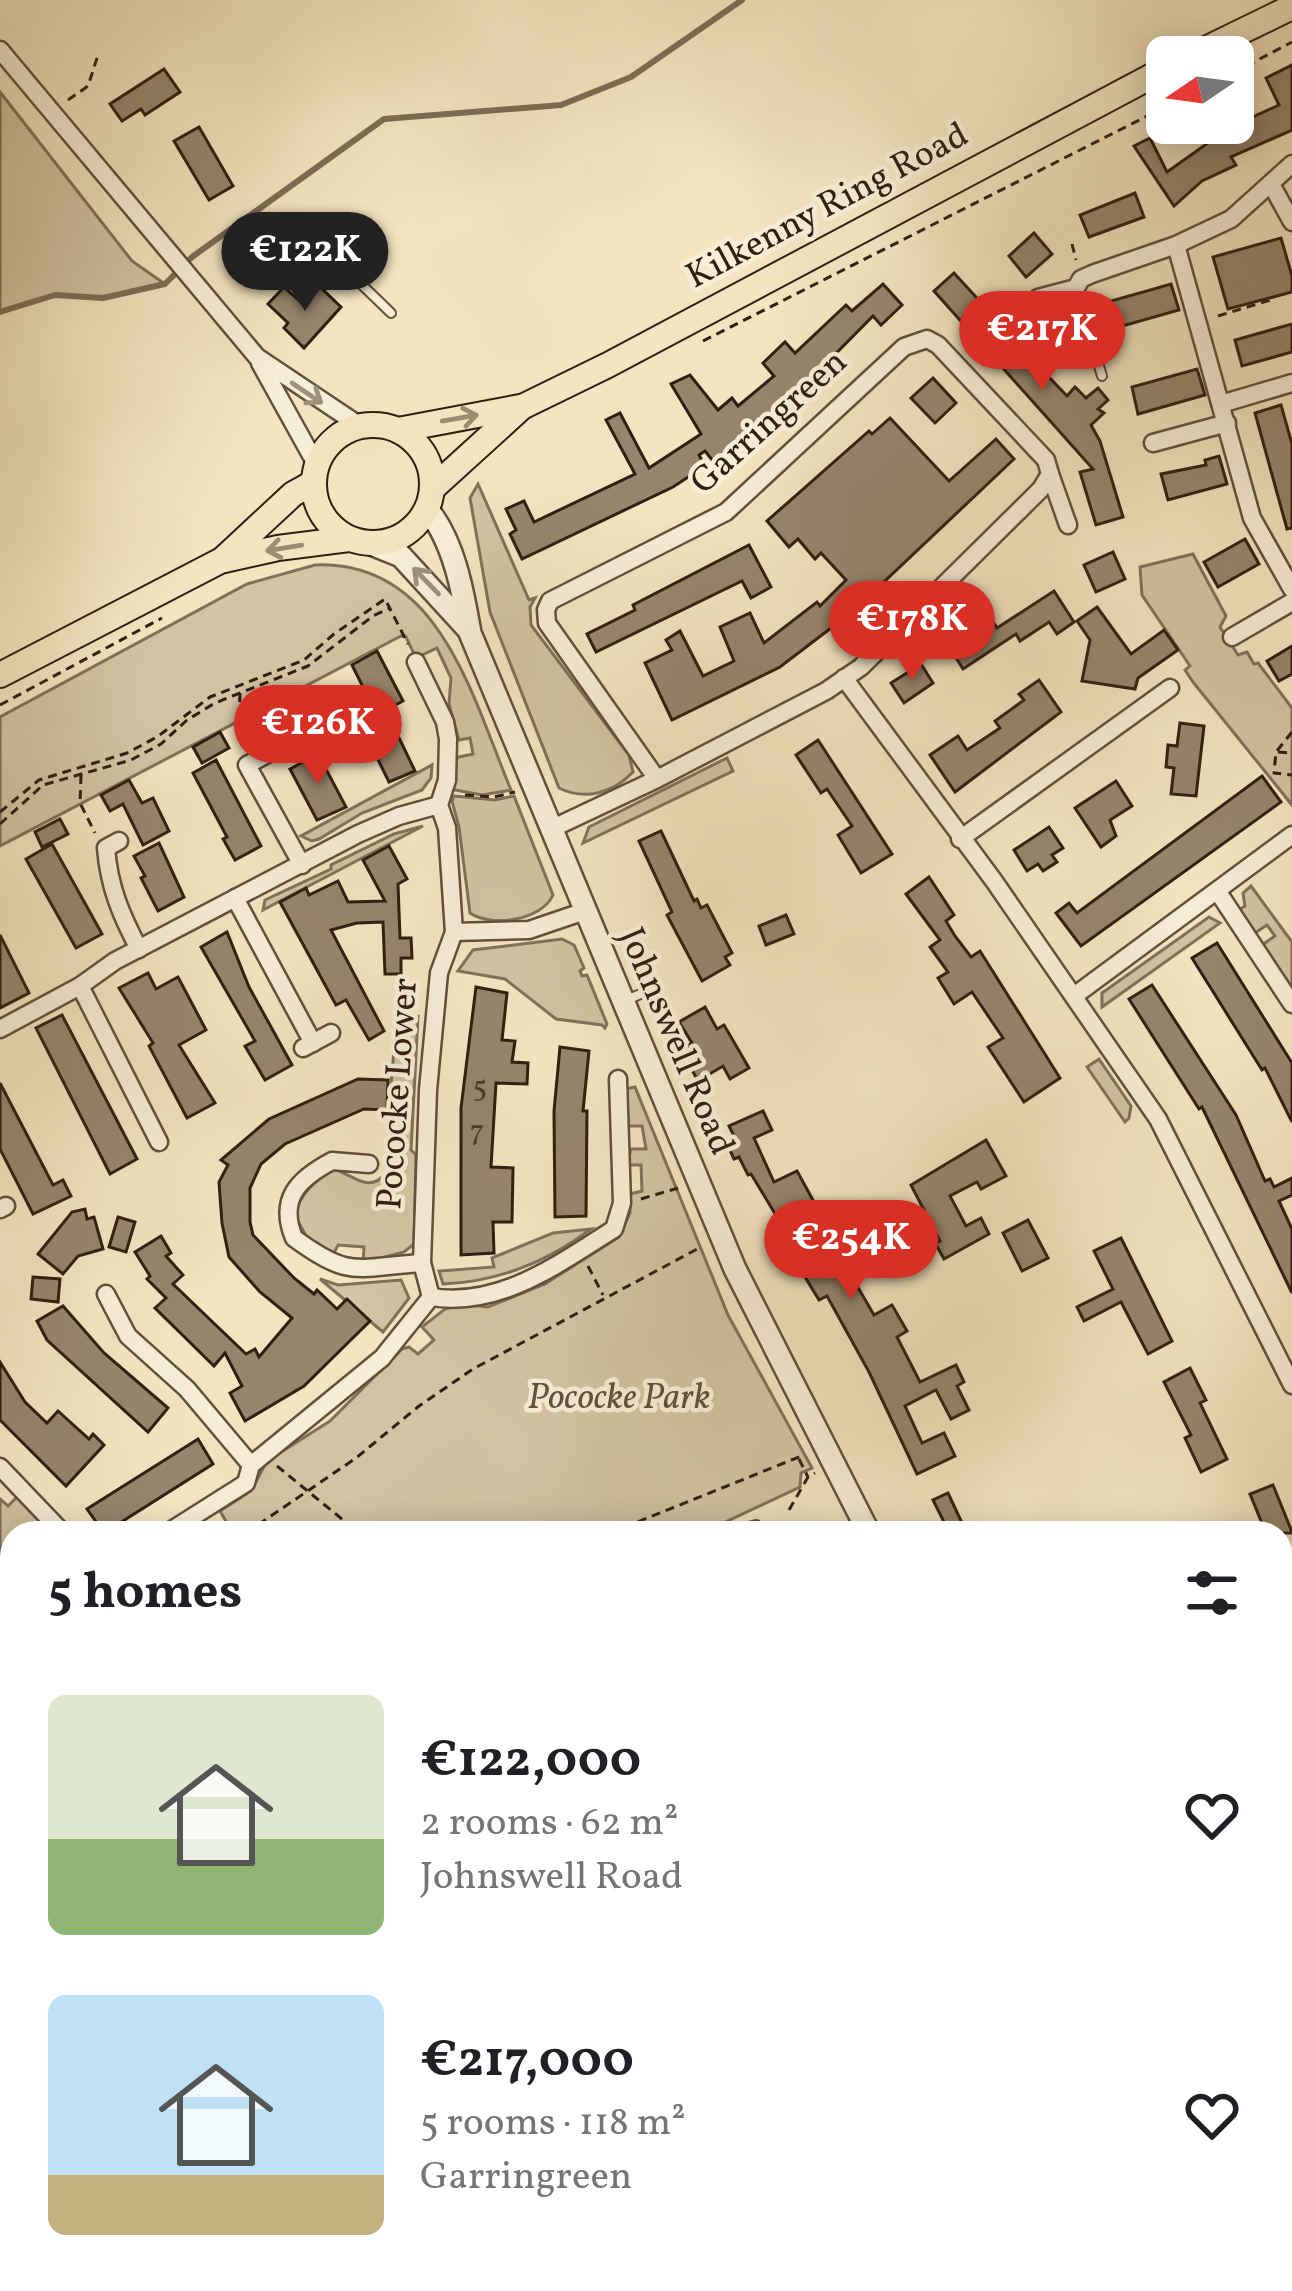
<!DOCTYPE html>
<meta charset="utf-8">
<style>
:root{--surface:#fff;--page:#f2f2f2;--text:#202124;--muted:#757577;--accent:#d93025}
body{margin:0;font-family:Vollkorn,serif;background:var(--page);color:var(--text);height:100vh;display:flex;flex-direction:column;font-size:45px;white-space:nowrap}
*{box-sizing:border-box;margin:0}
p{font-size:39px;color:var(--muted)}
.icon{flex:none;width:66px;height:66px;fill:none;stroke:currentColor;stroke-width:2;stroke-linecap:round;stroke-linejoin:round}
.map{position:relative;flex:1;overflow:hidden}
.side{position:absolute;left:0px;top:1521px;width:1293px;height:771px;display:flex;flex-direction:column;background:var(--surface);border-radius:36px 36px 0 0;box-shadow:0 6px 30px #0003}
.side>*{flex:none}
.needle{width:78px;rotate:257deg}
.buttons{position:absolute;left:1146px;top:36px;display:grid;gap:24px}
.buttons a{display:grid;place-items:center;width:108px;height:108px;border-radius:18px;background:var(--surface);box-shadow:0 6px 30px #0003;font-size:60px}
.price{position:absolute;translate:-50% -102px;padding:0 27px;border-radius:42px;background:var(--accent);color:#fff;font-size:39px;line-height:78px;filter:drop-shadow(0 3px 6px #0008)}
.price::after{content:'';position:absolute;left:50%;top:72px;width:36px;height:27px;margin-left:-18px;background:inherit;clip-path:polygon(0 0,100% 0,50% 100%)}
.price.on{background:#222;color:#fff}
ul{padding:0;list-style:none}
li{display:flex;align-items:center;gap:36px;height:300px;padding:0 48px}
li span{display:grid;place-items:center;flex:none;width:336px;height:240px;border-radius:18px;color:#555}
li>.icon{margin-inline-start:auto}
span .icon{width:144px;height:144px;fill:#fffc;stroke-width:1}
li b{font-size:51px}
h2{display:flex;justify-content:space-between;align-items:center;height:144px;padding:0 48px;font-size:51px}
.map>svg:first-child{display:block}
.green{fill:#d2c3a2;stroke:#82705a;stroke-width:3}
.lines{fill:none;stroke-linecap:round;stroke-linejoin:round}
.stream{stroke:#7e6d56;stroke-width:6}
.building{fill:#96856c;stroke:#321e11;stroke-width:3}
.service-casing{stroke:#62503d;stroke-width:12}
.minor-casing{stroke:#62503d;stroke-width:21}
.tertiary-casing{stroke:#62503d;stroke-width:26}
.primary-casing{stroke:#321e11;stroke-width:28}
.path{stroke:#321e11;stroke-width:3;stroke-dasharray:9 6;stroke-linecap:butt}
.service{stroke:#f7eed6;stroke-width:8}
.minor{stroke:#f7eed6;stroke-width:16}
.tertiary{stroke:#f7eed6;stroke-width:21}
.primary{stroke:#f3e5c0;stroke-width:24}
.oneway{stroke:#9e907d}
.oneway2{stroke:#9c8b71}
.labels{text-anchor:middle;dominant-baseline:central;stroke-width:9;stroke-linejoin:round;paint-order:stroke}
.number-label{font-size:30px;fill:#4b3828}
.street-label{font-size:36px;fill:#321e11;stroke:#f7eed6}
.park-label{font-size:36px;font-style:italic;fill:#62503c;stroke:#f7eed6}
</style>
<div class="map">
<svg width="1292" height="2291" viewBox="0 0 1292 2291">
<rect width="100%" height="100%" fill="#f3e5c0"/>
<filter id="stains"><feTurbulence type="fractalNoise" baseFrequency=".00167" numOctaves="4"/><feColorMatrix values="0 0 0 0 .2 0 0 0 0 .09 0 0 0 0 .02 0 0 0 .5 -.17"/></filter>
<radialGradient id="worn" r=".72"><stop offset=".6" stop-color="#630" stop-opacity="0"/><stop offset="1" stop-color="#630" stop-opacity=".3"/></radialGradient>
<g class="green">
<polygon points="0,92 132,261 165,284 103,298 55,295 0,312"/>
<path d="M478,484L529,600L535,598L530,607L531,625L629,755L633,772C613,793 585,801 559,788L490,612L470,498Z"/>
<polygon points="1193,554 1226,616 1220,627 1238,655 1247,652 1254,664 1258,663 1292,708 1292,805 1193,682 1185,670 1190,666 1142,595 1140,567"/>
<path d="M315,565C440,560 472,697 511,790L482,795L450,789L454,758L473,754L470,738L459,740L449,704L451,678L437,648L416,658L406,637L401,636L0,846V717L247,584Z"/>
<polygon points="727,758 733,771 583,843 589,827"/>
<polygon points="432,765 431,778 422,790 362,813 319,839 312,841 301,836"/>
<path d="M454,796L495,800L514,796L553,895C542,920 492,928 470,913L459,827L452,801Z"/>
<polygon points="423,826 263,910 265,900 331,869 331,865 394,834"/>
<polygon points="1251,886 1292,942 1292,988 1262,945 1275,936 1267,925 1255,933 1239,910 1245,906 1243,893"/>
<polygon points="1209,917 1220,923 1102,1007 1102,993"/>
<polygon points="562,939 574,945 584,968 580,971 582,976 587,975 607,1024 605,1028 602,1025 556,1019 505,979 458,971 473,950"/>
<path d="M418,1017L411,1150L416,1155L414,1244L404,1252L363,1263L364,1247L338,1245L333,1255L313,1248L295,1216C300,1192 314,1182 334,1169C354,1175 369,1195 387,1172L399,1086L391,1084L396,1027Z"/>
<polygon points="1099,1059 1131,1106 1129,1118 1125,1122 1087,1067"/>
<polygon points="635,1087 728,1315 812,1468 801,1473 800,1487 702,1533 211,1533 227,1523 220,1511 251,1491 267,1461 330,1421 402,1349 409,1347 418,1354 434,1340 422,1327 445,1309 464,1304 488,1307 545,1284 619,1237 630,1213 630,1194 642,1191 641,1165 627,1165 631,1149 646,1149 642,1126 628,1126 626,1089"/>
<path d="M591,1229C547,1262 497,1282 443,1284L439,1271L494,1267L492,1258L553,1233Z"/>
<polygon points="320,1279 338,1285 401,1280 409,1298 383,1332"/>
<polygon points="18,1496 52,1533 12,1533 12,1635 5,1627 0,1631 0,1499 8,1506"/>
<polygon points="12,2188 12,2280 341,2280 342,2291 0,2291 0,2198"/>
</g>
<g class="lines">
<polyline class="stream" points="0,312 55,295 103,298 165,284 192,257 384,119 561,105 631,77 742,0"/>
</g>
<g class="building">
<polygon points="1292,65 1292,130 1231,157 1236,165 1202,181 1174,206 1134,146 1150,138 1167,172 1229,128 1279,105 1266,78"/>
<polygon points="164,69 180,92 145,115 141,109 122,121 110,104"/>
<polygon points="199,127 233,186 209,200 174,141"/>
<polygon points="1135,193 1144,217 1089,237 1080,215"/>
<polygon points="1034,233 1052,254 1026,277 1009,256"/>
<polygon points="1281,238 1292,276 1292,292 1228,309 1213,257"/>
<polygon points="291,244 303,255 279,281 267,269"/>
<polygon points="954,273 1017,342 1033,327 1044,340 1028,355 1067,396 1075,387 1086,398 1098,388 1108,400 1098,409 1104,413 1091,425 1100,441 1123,517 1096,525 1080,472 1093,469 934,291"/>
<polygon points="883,284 902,305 881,325 873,316 786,404 738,445 713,461 705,451 699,455 705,466 673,487 522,559 510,534 516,530 506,509 524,501 534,522 635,474 606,420 620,413 649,468 701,434 671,384 690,375 718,410 732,398 738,406 774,376 763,363 785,342 795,353 846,305 852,311"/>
<polygon points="1171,284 1179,310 1112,329 1104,303"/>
<polygon points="284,287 304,305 320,287 341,307 304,348 284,328 288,323 268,304"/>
<polygon points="1292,324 1292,352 1242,366 1235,340"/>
<polygon points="1197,369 1205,395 1138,414 1132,387"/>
<polygon points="933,378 956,403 935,423 911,398"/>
<polygon points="1281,405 1292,444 1292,528 1287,529 1255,413"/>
<polygon points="890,418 949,481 996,439 1014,459 852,612 780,667 672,720 645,663 672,650 666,640 680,631 703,676 734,661 720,627 750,613 764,643 817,602 820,606 846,580 821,553 815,559 798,539 789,547 767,521 869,431 872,434"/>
<polygon points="1219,456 1227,484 1168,500 1161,474 1206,465 1205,460"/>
<polygon points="1245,539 1259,564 1218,587 1204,562"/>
<polygon points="749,545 771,587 751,598 742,581 596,652 587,634 635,610 633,605"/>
<polygon points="1113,552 1125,579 1096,592 1084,565"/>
<polygon points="1054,591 1074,622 1057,634 1049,622 1020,641 1016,634 963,669 950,648 964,638 962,634 992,620 997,628"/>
<polygon points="1097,607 1131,654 1164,630 1178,650 1138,678 1135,689 1082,681 1090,640 1077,621"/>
<polygon points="1292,646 1292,674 1279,681 1267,661"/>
<polygon points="377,651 403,701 377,715 352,665"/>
<polygon points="921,664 933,683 904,703 891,683"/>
<polygon points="1039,680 1061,712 955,792 930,755 958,736 967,750 1000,728 995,721 1024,700 1019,694"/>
<polygon points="297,692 307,709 313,706 332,739 306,754 285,719 280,722 271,707"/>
<polygon points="388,715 415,771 389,782 362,727"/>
<polygon points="1180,723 1204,726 1196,796 1171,794 1174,768 1166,767 1168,745 1177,746"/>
<polygon points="220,732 229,748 202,763 193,747"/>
<polygon points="818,740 892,854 861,873 838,835 852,826 827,789 821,793 796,755"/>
<polygon points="318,754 346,807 317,820 290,769"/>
<polygon points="216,760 261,846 235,860 223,839 227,837 193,773"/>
<polygon points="1262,776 1281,802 1081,946 1056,913 1069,903 1077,913"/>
<polygon points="129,780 142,803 153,798 169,831 143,845 123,804 110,811 101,795"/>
<polygon points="1116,781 1132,806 1110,820 1116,836 1101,847 1075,808"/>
<polygon points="60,819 68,834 42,847 35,832"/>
<polygon points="1049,827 1063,848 1052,855 1057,862 1043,871 1038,864 1027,871 1014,850"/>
<polygon points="661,831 694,901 697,899 701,908 707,905 732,953 725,957 730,965 702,981 667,915 672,912 639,841"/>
<polygon points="159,843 184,897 158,911 141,878 145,876 134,856"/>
<polygon points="52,844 102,934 76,948 26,859"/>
<polygon points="389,846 407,879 398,884 400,938 411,938 412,958 401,958 401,974 385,974 383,922 357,923 331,930 384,1031 369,1040 346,1000 336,1005 280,902 306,888 309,895 338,881 348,902 385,901 363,860"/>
<polygon points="929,877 954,915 946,921 955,936 971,957 980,951 1060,1078 1024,1102 988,1047 1003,1038 972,992 954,1004 938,978 948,972 930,947 940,940 906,894"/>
<polygon points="786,915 794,934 766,945 759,926"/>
<polygon points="227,932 249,987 292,1065 265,1080 245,1046 255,1041 201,947"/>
<polygon points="0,935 29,993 0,1008"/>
<polygon points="1217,943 1292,1063 1292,1122 1265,1068 1262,1070 1192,958"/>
<polygon points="148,973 156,989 178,977 206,1030 179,1045 215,1103 187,1118 149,1046 153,1043 119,988"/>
<polygon points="1152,985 1236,1115 1265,1181 1270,1179 1274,1187 1292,1178 1292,1195 1279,1201 1292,1229 1292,1293 1202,1107 1199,1109 1129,999"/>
<polygon points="476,987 507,993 502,1040 515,1041 512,1062 528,1063 527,1084 496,1083 491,1167 513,1168 512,1222 493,1222 494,1253 461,1255 461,1108"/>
<polygon points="705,1007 717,1029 724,1025 749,1068 730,1079 723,1066 698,1081 681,1050 692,1043 679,1022"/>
<polygon points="62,1015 137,1159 110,1174 36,1028"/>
<polygon points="560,1047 589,1051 583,1111 587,1111 586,1216 555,1217 554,1111"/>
<polygon points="358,1079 388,1080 387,1110 364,1109 285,1144 261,1164 250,1188 250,1222 253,1235 294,1278 314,1294 317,1290 337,1309 347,1299 370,1321 304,1386 245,1421 230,1393 242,1386 225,1353 214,1366 155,1308 166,1298 147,1279 150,1276 135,1252 161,1236 171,1253 166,1256 183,1275 173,1284 246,1354 255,1349 259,1357 292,1318 260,1292 229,1257 222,1223 219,1182 228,1165 221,1160 269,1119"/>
<polygon points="0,1083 53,1185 63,1180 71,1196 33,1214 0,1149"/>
<polygon points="763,1111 772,1130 754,1138 774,1182 797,1171 836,1242 827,1246 847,1282 853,1279 874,1315 892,1305 907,1331 897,1337 920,1382 956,1365 964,1382 957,1386 969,1410 951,1419 936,1390 905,1406 922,1443 944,1433 955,1456 917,1474 869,1372 827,1296 819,1300 788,1249 794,1245 751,1174 748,1175 739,1157 734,1159 727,1144 736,1140 729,1126"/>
<polygon points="986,1140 1006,1176 981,1189 977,1182 950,1196 966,1226 981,1218 989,1234 944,1259 935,1243 940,1241 911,1185"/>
<polygon points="85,1209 87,1219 94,1217 103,1249 78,1256 63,1274 38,1254 72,1212"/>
<polygon points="118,1217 135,1222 126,1252 109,1247"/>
<polygon points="1028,1220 1048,1258 1022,1271 1003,1233"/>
<polygon points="1121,1238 1172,1341 1148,1354 1121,1302 1084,1321 1077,1307 1113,1289 1094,1251"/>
<polygon points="33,1277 60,1279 58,1302 31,1299"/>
<polygon points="63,1306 104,1353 168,1408 148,1432 47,1340 37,1321"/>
<polygon points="0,1362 25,1402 47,1423 58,1411 89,1439 93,1434 104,1445 66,1486 0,1420"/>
<polygon points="1190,1368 1206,1400 1200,1403 1227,1459 1201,1472 1185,1438 1191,1435 1164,1382"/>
<polygon points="198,1439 213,1464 104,1533 87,1509"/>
<polygon points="1273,1485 1292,1532 1292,1533 1266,1533 1250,1494"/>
<polygon points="948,1493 963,1525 949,1532 933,1500"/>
</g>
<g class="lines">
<g class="service-casing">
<g id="service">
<polyline points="326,250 391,313"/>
<polyline points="1076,290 1102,376"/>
<polyline points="624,1001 650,990 647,984"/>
<polyline points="726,1533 756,1525 760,1533"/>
</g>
</g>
<g class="minor-casing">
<g id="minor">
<polyline points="0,50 257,357 360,426"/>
<polyline points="1271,184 1292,222"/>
<polyline points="1176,245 1252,518 1292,589"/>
<polyline points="1038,298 1076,288 1081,279 1092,274 1176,245 1231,219 1292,164"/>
<polyline points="260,363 316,464"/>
<polyline points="1221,404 1292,383"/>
<polyline points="1153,443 1227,423"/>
<polyline points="1050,474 1068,525"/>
<polyline points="1232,637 1292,602"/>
<polyline points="416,662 445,722 448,739 447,780 439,805 447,828 454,932 529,930 585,911"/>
<polyline points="844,678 994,881 1158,1119 1292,1385"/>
<polyline points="271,752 247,765 302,865"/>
<polyline points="551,829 657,779 826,691 861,667 1041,489 1050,474 1046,460 938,345 927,339 904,347 726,512 550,601 546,610 547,623 657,779"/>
<polyline points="960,839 1170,688"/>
<path d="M119,841L106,848C109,887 121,915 139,949"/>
<polyline points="1218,892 1292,1004"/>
<polyline points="235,898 313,1043"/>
<polyline points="80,986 159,1142"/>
<polyline points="1074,996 1292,835"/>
<polyline points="0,1029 80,986 115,961 358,834 399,816 439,805"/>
<polyline points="303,1048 331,1033"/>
<path d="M369,1164L332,1161C298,1179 278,1199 294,1238C351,1280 356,1267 422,1263"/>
<polyline points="0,1209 6,1206"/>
<polyline points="106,1294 128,1336 187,1389 251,1465"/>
<path d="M431,1297C500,1308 558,1264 614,1229L622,1203L618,1079"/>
<polyline points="0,1467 63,1533"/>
<polyline points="167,1533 246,1483 251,1465 382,1358 431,1297 422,1263 428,1090 439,973 454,932"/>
<polyline points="0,1654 12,1667"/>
<polyline points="0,1821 12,1810"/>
<polyline points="1281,1987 1292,1984"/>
<polyline points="0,2041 12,2055"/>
<polyline points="1281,2168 1292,2164"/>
<polyline points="1281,2221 1292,2217"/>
<polyline points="646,2280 652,2291"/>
<polyline points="861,2280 870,2291"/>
<polyline points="834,2291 844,2280"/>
<polyline points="1087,2291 1107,2280"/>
<polyline points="1274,2291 1292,2276"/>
</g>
</g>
<g class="tertiary-casing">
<g id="tertiary">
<path d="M427,509C454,541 463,592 470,633L735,1269L869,1533"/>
<polyline points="371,544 401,556 466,627"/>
<polyline points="1204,2280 1211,2291"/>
</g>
</g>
<g class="primary-casing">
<g id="primary">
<polyline points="1189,57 1292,7"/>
<circle cx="373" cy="484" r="59"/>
<polyline points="398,430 520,407"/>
<polyline points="433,488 522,407 608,365 1167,68"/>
<polyline points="222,560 293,494 313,483"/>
<polyline points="0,675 220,561 278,548 349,539"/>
</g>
</g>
<g class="path">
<polyline points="1233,73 1292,42"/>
<polyline points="68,100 88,86 98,55"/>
<polyline points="1072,244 1076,260"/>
<polyline points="1218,316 1274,299"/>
<polyline points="703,341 1167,106"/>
<polyline points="240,693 239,723 249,741"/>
<polyline points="0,705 162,618"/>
<polyline points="1292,732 1276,752 1274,773 1292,775"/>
<polyline points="1278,752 1292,753"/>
<polyline points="81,775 80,803 95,833"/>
<polyline points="465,795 494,797 515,792"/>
<polyline points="0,812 39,780 127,753 157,737 210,697 304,660 334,634 385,599 408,644"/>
<polyline points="0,824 43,785 131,760 161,744 187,720 215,703 308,666 373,616 390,608"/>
<polyline points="386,1156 406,1152"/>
<polyline points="641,1199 678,1188"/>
<polyline points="588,1266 603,1295"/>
<polyline points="799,1459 808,1477"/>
<polyline points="277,1466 359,1533"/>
<polyline points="789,1510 808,1477 815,1473"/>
<polyline points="246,1533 356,1458 419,1406 473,1369 701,1247"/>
<polyline points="610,1533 804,1455"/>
<polyline points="0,1581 5,1603 12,1611"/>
<polyline points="0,1610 12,1624"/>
<polyline points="1281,2021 1292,2047"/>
<polyline points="0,2224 12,2214"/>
<polyline points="599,2280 608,2291"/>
<polyline points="612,2280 620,2291"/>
<polyline points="1181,2282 1182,2280"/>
<polyline points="149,2291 163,2280"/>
<polyline points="317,2291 318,2280"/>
</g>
<use href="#service" class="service"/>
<use href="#minor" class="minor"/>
<use href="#tertiary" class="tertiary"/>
<use href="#primary" class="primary"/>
</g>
<defs><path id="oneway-shaft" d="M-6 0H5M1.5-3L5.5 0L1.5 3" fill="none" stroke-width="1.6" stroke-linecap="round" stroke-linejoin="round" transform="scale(3)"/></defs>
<g class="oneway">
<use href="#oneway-shaft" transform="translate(307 393) rotate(34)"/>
<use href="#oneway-shaft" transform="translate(426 581) rotate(-134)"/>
</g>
<g class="oneway2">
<use href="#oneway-shaft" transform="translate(460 418) rotate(-10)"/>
<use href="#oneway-shaft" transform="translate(284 548) rotate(171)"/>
</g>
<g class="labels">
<g class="number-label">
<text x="480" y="1088">5</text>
<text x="477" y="1132">7</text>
</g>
<g class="street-label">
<text transform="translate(828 207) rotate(-28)">Kilkenny Ring Road</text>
<text transform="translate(770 423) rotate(-42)">Garringreen</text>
<text transform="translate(675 1042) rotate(67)">Johnswell Road</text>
<text transform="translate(399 1094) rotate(-86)">Pococke Lower</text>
</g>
<g class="park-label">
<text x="619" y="1399">Pococke Park</text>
</g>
</g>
<rect width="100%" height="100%" filter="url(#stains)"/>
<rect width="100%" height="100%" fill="url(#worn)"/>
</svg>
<div class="buttons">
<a><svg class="needle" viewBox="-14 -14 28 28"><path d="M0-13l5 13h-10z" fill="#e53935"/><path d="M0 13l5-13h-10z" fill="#757577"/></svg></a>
</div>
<b class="price on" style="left:305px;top:314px">€122K</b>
<b class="price" style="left:1042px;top:393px">€217K</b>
<b class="price" style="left:912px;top:683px">€178K</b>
<b class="price" style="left:318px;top:787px">€126K</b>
<b class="price" style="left:851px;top:1302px">€254K</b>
<section class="side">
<h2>5 homes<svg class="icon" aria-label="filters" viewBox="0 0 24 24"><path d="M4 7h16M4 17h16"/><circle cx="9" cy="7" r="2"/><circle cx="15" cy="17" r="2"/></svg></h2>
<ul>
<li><span style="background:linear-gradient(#dfe7d0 60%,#8fb573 0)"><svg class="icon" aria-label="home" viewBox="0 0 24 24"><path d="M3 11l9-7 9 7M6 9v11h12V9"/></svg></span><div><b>€122,000</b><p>2 rooms · 62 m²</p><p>Johnswell Road</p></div><svg class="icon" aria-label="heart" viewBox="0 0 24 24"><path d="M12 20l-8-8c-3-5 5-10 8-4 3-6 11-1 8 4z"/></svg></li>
<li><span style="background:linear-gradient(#bfe0f5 75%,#c2b280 0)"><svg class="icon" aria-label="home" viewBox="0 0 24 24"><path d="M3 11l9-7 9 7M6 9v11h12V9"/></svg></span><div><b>€217,000</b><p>5 rooms · 118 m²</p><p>Garringreen</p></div><svg class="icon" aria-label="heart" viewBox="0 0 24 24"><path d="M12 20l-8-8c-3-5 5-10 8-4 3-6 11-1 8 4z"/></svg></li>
</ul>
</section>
</div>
